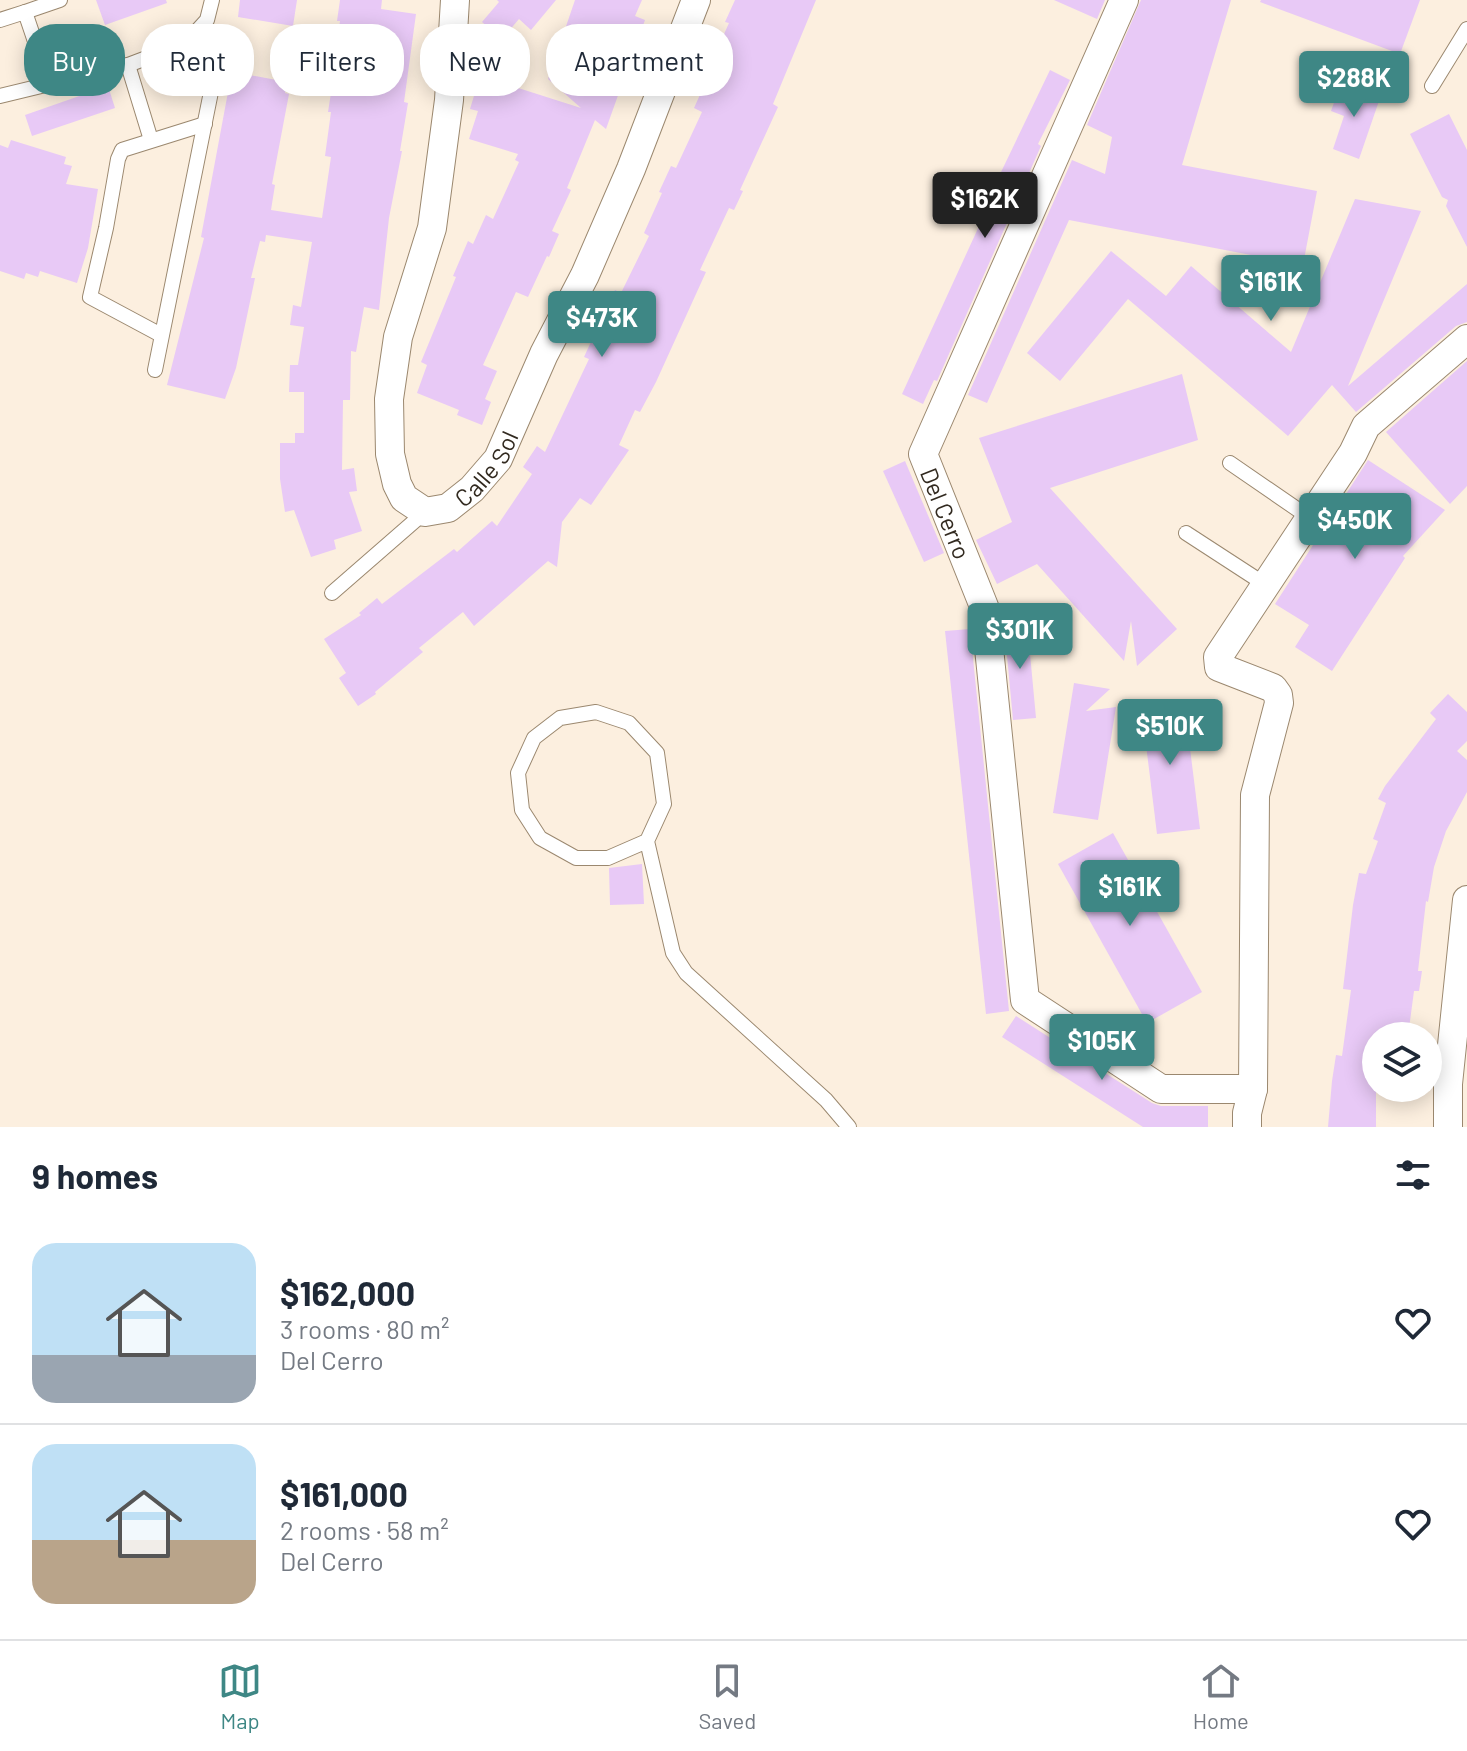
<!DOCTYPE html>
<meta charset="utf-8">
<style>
:root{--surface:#fff;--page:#f6f6f7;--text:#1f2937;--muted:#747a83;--line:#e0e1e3;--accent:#3e8785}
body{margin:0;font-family:Barlow,sans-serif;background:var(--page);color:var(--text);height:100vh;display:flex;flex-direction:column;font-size:30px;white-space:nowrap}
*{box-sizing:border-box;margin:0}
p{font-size:26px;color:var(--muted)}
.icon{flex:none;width:44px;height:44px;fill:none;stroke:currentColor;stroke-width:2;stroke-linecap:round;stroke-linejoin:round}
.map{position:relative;height:1127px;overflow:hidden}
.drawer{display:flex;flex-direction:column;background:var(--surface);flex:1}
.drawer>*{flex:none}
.hud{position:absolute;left:24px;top:24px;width:800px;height:72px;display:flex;gap:16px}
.controls{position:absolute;left:1362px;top:1022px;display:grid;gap:16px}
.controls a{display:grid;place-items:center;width:80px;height:80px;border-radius:50%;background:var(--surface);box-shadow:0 4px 20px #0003;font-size:40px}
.price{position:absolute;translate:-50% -68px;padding:0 18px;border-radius:8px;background:var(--accent);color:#fff;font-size:26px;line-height:52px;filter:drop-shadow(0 2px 4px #0008)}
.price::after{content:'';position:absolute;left:50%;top:48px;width:24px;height:18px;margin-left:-12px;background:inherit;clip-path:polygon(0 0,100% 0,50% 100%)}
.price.active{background:#222;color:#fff}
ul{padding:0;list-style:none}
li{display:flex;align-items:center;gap:24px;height:200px;padding:0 32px}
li+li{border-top:2px solid var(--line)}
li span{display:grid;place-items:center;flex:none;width:224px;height:160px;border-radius:24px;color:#555}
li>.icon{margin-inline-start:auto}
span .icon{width:96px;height:96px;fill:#fffc;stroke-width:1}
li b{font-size:34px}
h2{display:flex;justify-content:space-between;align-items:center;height:96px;padding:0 32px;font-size:34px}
.pill{padding:0 28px;border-radius:32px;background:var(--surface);box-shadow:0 4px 20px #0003;font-size:28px;line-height:72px}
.pill.active{background:var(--accent);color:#fff}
.tab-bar{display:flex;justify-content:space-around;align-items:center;height:112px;border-top:2px solid var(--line);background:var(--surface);font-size:22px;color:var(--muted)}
.tab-bar a{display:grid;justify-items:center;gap:4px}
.tab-bar .active{color:var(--accent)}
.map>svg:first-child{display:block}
.building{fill:#e8c9f6}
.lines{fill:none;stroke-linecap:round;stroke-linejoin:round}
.service-casing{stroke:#9b886f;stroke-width:16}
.minor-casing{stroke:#9b886f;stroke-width:30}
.service{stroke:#fff;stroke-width:14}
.minor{stroke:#fff;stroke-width:28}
.labels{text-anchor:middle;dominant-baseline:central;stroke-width:6;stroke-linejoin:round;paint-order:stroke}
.street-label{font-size:24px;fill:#322a20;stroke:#fff}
</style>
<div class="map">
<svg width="1467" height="1127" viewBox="0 0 1467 1127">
<rect width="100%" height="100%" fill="#fcefdf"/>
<g class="building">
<polygon points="96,0 166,0 167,3 105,25"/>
<polygon points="240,0 297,0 293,26 238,17"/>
<polygon points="340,0 382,0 381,9 416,14 404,102 408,103 400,151 402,151 389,218 379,310 364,307 356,352 351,351 350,400 343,400 342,470 354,468 357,491 349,492 362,531 334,540 336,549 311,557 294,510 285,512 280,479 280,443 295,443 295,433 304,433 304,392 289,392 290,365 298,365 304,327 290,325 293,305 301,307 312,242 266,235 265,242 260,241 251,278 255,278 236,368 225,399 167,385 204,238 201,237 231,76 243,78 244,74 287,82 285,93 289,94 272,184 275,185 271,210 322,218 331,157 325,156 331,112 328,112 336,61 334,60 340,21 337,21"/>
<polygon points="497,0 556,0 531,30 519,19 502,39 482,22 499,2"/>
<polygon points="575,0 642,0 635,16 645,20 606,129 595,120 567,188 571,190 552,231 559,234 549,257 547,256 528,297 516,292 483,365 497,371 485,399 491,402 482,425 457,415 459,410 417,393 427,365 421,362 456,277 453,276 468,241 473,244 486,215 493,219 519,162 515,160 518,154 469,139 478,111 470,109 480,76 581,108 548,79"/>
<polygon points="735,0 816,0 773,104 778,107 740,190 743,191 734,210 729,208 700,270 706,272 656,382 640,412 635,410 619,445 629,450 591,505 580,498 562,522 557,567 548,561 474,626 463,612 419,648 423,652 375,692 376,694 358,706 339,678 346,673 324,639 361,615 359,613 377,598 382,604 454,549 457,552 492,521 497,526 532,474 523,467 537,446 545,452 589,359 584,357 615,290 621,293 649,236 644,233 662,193 659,192 671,166 676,168 702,112 694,108 713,66 710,65 729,23 725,22"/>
<polygon points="1054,0 1105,0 1097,19"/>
<polygon points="1141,0 1231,0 1182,165 1317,191 1303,265 1069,220 987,403 968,395 1072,160 1105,174 1112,137 1087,125"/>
<polygon points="1261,0 1420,0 1400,54 1260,2"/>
<polygon points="1050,70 1070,80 1038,144 1041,146 937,381 934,380 923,404 902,394 980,224 977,222"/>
<polygon points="1341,83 1380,98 1359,159 1333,149 1344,116 1331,111"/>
<polygon points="108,86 115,108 32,136 25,115"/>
<polygon points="1449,114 1467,150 1467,247 1446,206 1448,200 1442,197 1410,134"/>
<polygon points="11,140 66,157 64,164 72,166 66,184 98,189 88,248 77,283 40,271 38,277 26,273 24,279 0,271 0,145 8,148"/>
<polygon points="1355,199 1421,211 1348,386 1467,284 1467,322 1456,326 1356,412 1332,385 1288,436 1128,299 1060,381 1027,353 1111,251 1166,296 1191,266 1291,352"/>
<polygon points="1467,361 1467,486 1450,504 1386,432"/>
<polygon points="1182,374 1198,440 1050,488 1177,629 1137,666 1131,621 1124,661 1037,564 997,584 976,540 1012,522 979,438"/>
<polygon points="1368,460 1445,510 1403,556 1405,558 1332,671 1295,647 1309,625 1275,604"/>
<polygon points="905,461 944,553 924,562 883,471"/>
<polygon points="1027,622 1036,718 1013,720 1004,624"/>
<polygon points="970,629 1009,1011 986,1014 945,631"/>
<polygon points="1074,683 1110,689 1086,711 1116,707 1098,820 1053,813"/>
<polygon points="1448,694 1467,712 1467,741 1457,751 1467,760 1467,792 1446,831 1434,867 1428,902 1426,901 1418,971 1422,971 1419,991 1414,991 1408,1036 1376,1032 1376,1127 1328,1127 1332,1081 1336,1055 1342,1056 1351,990 1343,989 1353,905 1359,873 1366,874 1378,841 1373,839 1386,803 1378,799 1385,786 1436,719 1430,713"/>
<polygon points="1184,700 1200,829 1157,834 1141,704"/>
<polygon points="1113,833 1202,992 1147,1023 1058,864"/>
<polygon points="642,864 644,904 610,905 609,868"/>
<polygon points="1016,1016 1152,1103 1161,1106 1208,1106 1208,1127 1143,1127 1002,1037"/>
</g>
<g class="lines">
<g class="service-casing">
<g id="service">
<polyline points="25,12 60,0"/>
<polyline points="0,20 25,12 49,83"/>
<polyline points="128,65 151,140"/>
<polyline points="1432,86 1467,29"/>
<polyline points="0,96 128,65 186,43 207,20 212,0"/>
<polyline points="161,335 90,297 106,228 118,159 122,150 205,124"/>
<polyline points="155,370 214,77"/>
<polyline points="1230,463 1310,518"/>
<polyline points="1186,533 1266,585"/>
<polyline points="332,593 425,512"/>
<polyline points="647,841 608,858 576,858 540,838 522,810 518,773 534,738 560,718 596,712 629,723 657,753 664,804 647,841 673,953 686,973 826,1100 849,1127"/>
</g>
</g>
<g class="minor-casing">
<g id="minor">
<path id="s1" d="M455,0L449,100L432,228L398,337L389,399L390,454L397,484L404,498L425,512L448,508L472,489L498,459L544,354L585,275L631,169L696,0"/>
<path id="s2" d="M1124,0L923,454L985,609L1025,1000L1161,1089H1253"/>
<polyline points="1247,1127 1247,1113 1253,1089 1255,795 1279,703 1278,695 1273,688 1219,667 1218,657 1353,453 1366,426 1467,339"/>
<polyline points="1448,1127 1448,1084 1467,900"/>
</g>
</g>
<use href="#service" class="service"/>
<use href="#minor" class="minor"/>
</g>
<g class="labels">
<g class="street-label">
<text stroke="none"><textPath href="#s1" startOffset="612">Calle Sol</textPath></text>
<text stroke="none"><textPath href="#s2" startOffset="560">Del Cerro</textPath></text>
</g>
</g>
</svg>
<div class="controls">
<a><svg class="icon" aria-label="layers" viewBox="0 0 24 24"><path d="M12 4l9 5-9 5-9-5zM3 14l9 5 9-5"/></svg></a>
</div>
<b class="price" style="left:1354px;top:119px">$288K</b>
<b class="price active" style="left:985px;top:240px">$162K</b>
<b class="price" style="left:1271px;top:323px">$161K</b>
<b class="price" style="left:602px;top:359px">$473K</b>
<b class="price" style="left:1355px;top:561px">$450K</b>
<b class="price" style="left:1020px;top:671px">$301K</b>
<b class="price" style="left:1170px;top:767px">$510K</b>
<b class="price" style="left:1130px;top:928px">$161K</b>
<b class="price" style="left:1102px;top:1082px">$105K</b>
<div class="hud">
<a class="pill active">Buy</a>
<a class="pill">Rent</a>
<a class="pill">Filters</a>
<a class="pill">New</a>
<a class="pill">Apartment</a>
</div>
</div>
<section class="drawer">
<h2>9 homes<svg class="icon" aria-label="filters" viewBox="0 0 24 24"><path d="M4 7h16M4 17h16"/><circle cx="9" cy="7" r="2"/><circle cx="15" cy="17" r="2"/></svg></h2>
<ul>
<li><span style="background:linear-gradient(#bfe0f5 70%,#9aa5b1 0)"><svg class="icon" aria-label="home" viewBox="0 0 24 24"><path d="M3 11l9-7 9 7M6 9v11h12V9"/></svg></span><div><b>$162,000</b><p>3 rooms · 80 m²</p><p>Del Cerro</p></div><svg class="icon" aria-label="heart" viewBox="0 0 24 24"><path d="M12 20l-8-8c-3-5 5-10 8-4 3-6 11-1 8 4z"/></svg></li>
<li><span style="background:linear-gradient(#bfe0f5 60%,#b9a48a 0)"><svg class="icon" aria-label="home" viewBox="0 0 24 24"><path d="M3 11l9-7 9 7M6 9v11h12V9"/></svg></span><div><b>$161,000</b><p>2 rooms · 58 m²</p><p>Del Cerro</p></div><svg class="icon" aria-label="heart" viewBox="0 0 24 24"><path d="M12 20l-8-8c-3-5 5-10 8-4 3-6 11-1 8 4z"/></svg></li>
</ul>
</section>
<nav class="tab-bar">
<a class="active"><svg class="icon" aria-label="map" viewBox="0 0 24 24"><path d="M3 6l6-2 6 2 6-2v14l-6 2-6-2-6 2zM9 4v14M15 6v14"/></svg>Map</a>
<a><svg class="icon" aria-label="saved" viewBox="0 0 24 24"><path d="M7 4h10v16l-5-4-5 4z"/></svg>Saved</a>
<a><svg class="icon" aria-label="home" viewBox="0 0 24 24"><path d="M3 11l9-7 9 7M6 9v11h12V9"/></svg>Home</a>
</nav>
